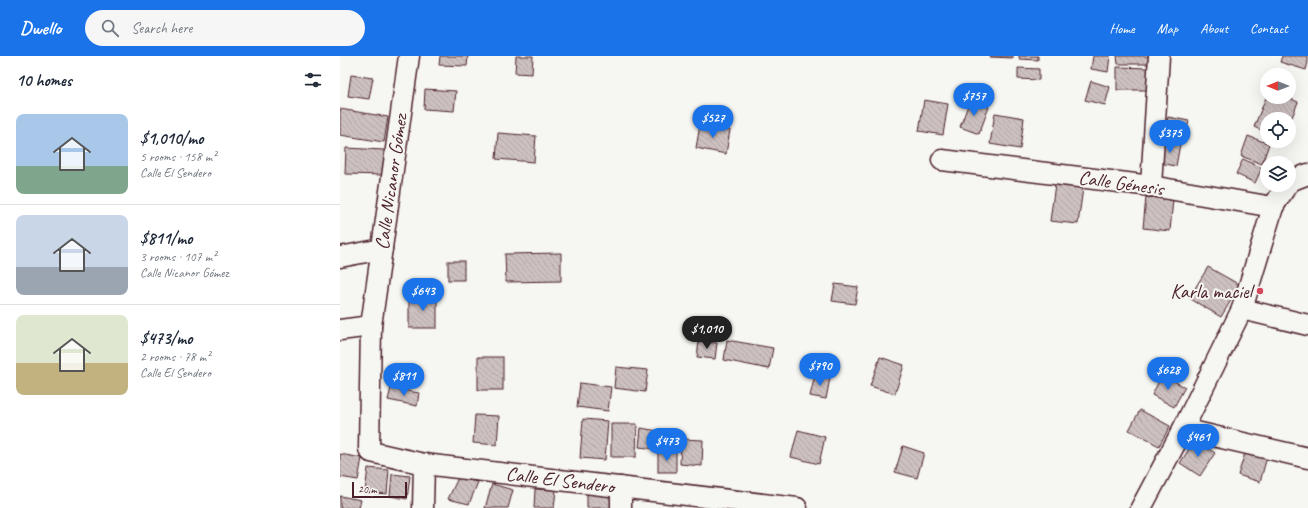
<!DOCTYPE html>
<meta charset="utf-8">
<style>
:root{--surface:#fff;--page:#f6f6f7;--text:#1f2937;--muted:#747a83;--line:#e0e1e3;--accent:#1a73e8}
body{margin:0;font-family:Caveat,sans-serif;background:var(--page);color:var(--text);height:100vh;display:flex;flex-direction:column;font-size:15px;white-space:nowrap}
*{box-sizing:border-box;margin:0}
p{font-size:13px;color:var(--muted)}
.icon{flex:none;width:22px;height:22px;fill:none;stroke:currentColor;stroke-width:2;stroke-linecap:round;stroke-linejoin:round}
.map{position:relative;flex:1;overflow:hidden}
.drawer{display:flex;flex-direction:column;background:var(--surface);width:340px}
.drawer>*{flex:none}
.needle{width:26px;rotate:270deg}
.controls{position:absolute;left:920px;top:12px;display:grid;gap:8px}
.controls a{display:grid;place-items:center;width:36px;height:36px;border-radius:50%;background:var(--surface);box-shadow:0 4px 16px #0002;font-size:20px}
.scale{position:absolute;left:12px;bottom:10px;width:55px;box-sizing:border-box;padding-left:4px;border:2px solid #4a1f2b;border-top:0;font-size:11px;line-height:14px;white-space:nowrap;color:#4a1f2b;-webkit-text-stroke:3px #f6f6f2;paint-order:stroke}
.price{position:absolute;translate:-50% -34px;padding:0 9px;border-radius:14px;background:var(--accent);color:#fff;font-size:13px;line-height:26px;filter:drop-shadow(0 1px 2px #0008)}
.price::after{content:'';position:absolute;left:50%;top:24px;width:12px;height:9px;margin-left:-6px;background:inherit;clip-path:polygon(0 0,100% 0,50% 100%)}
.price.current{background:#222;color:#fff}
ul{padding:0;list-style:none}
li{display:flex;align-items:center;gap:12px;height:100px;padding:0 16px}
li+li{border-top:1px solid var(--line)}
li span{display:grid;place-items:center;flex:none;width:112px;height:80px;border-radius:8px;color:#555}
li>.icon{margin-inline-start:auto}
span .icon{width:48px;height:48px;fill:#fffc;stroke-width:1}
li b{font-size:17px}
h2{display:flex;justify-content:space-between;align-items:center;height:48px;padding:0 16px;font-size:17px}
header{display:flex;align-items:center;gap:24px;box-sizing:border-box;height:56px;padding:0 20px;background:var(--accent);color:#fff}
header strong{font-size:19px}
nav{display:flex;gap:22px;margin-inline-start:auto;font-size:14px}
.search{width:280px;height:36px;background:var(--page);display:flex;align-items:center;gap:10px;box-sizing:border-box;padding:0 14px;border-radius:22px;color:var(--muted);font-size:15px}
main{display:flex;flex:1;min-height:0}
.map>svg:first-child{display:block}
.building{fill:url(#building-back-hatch);stroke:#4a1f2b}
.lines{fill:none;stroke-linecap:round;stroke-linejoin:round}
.street-casing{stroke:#4a1f2b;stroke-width:23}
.street{stroke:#f6f6f2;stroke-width:20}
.poi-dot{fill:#d1495b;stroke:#f6f6f2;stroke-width:1.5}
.labels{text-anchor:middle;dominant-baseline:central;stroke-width:4;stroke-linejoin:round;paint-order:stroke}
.street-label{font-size:20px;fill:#4a1f2b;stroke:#f6f6f2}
.poi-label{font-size:20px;fill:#4a1f2b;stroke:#f6f6f2;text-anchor:end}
</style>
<header>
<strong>Dwello</strong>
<div class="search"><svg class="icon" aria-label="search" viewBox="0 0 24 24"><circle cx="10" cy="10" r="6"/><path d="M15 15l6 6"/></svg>Search here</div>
<nav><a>Home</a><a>Map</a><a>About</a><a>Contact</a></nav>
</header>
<main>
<section class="drawer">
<h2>10 homes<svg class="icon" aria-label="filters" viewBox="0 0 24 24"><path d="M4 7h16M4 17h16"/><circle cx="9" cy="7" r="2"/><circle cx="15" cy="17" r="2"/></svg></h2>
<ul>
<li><span style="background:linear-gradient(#a9c7e8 65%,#7fa58c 0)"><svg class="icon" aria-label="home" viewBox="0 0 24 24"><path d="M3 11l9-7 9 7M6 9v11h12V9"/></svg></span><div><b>$1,010/mo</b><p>5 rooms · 158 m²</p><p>Calle El Sendero</p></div></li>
<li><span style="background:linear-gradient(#c9d6e8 65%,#9aa5b1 0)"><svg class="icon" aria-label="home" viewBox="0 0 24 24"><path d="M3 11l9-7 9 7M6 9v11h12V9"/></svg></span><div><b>$811/mo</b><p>3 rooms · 107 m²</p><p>Calle Nicanor Gómez</p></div></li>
<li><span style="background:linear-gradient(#dfe7d0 60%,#c2b280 0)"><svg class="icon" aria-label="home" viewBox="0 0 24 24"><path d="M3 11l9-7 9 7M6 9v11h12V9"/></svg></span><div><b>$473/mo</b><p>2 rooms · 78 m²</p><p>Calle El Sendero</p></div></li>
</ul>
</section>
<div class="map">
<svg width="968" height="452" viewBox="0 0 968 452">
<defs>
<pattern id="building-back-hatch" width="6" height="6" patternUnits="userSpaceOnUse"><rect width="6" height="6" fill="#ccc1c0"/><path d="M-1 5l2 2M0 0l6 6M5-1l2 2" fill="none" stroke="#b1a5a5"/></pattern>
</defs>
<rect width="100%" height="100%" fill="#f6f6f2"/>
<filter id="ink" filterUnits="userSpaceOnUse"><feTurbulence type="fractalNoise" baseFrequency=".025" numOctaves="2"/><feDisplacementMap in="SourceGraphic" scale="8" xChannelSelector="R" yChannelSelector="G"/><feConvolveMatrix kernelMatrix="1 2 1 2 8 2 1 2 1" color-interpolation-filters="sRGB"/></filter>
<g filter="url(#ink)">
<g class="building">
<polygon points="100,0 128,0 127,10 99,9"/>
<polygon points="176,0 193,0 192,18 175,17"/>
<polygon points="650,0 673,0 673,2 650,1"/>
<polygon points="679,0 698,0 698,4 679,3"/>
<polygon points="753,0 770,0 768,16 751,13"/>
<polygon points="777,0 809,0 809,8 778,8"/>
<polygon points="942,0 968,0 968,6 966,14 940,6"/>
<polygon points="777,11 810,12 810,34 777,34"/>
<polygon points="678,12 699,13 699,24 678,23"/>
<polygon points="11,19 33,22 29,43 8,40"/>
<polygon points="751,25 770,31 765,49 745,44"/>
<polygon points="85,33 116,35 114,55 84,53"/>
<polygon points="927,39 927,41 946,41 958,46 949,69 949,63 927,63 927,77 914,71"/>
<polygon points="584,44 608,48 603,79 579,75"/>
<polygon points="630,44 649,51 639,78 620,71"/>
<polygon points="0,53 48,61 44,86 0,79"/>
<polygon points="655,57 684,62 680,93 650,88"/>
<polygon points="828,61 849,65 844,86 824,82"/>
<polygon points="360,69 390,74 386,98 356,92"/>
<polygon points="158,77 196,80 194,106 156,103"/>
<polygon points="908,80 929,88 922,108 901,100"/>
<polygon points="823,85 840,88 836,110 819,107"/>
<polygon points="6,92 44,94 43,119 5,118"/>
<polygon points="903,103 922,112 915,127 896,118"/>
<polygon points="715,128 743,132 738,168 710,165"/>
<polygon points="806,141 833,143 830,175 803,172"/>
<polygon points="221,197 221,225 166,226 165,198"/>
<rect x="108" y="205" width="16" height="19"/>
<polygon points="868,211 900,229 881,261 849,242"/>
<polygon points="495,228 518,231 515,248 492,245"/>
<rect x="69" y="241" width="28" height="31"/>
<polygon points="387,284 433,292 429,313 384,304"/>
<polygon points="359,285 377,287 375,303 357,301"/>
<rect x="138" y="301" width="25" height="33"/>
<polygon points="540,301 564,309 555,338 530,330"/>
<polygon points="276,311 308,314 305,336 274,332"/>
<polygon points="475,319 490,322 486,343 470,340"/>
<polygon points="822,319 845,331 834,351 812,339"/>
<polygon points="240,327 271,331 268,355 237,351"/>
<polygon points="51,332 79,337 77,350 48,344"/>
<polygon points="800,354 830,370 819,390 789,374"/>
<polygon points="135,359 159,360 157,389 133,387"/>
<polygon points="243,363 268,365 265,404 240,402"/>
<polygon points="271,368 297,368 296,401 271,401"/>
<polygon points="301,372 318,375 316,393 299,391"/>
<polygon points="458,374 485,381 479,408 451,401"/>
<polygon points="341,383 363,384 362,410 340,408"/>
<polygon points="855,384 875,397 860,420 840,407"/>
<polygon points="563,390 584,397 577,422 555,416"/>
<polygon points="906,394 927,401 920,426 898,419"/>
<rect x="318" y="395" width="18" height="21"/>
<polygon points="0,398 22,402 18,424 0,421"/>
<polygon points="28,412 49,414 47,438 25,436"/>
<polygon points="52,418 70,420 67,443 50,440"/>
<polygon points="118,422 138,426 129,448 108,443"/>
<polygon points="152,428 173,434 168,452 145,452"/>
<polygon points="195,433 216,434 214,452 194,452"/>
<polygon points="247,437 279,438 278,452 247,452"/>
<polygon points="0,440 21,444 19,452 0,452"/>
</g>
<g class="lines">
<g class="street-casing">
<g id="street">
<polyline points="69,0 31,270 29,393 31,396 84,408 457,452"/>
<polyline points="602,104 811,130 933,151 947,129"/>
<polyline points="949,127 950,125 968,118"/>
<polyline points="811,130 819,0"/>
<polyline points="0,201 42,193"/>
<polyline points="902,253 968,269"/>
<polyline points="0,274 31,270"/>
<polyline points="843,373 968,402"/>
<polyline points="83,452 84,408"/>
<polyline points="281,452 281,431"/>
<polyline points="801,452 843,373 902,253 933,151"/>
</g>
</g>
<use href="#street" class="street"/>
</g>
</g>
<circle class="poi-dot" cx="920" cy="235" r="4"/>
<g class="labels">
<g class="street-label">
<text transform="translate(51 126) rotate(-82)">Calle Nicanor Gómez</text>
<text transform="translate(781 127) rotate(8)">Calle Génesis</text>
<text transform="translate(220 424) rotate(7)">Calle El Sendero</text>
</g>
<g class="poi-label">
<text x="912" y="235">Karla maciel</text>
</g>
</g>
</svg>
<div class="controls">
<a><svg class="needle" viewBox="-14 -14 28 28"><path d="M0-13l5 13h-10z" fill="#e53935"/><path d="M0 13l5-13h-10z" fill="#747a83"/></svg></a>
<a><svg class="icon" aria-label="locate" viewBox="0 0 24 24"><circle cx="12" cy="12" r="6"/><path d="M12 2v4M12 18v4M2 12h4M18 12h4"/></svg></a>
<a><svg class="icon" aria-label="layers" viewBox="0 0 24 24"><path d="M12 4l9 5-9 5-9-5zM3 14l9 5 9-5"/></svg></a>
</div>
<div class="scale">20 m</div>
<b class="price" style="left:634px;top:61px">$757</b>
<b class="price" style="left:373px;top:83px">$527</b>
<b class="price" style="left:830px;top:98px">$375</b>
<b class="price" style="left:83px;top:256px">$643</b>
<b class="price current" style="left:367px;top:294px">$1,010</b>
<b class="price" style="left:480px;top:331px">$790</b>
<b class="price" style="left:828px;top:335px">$628</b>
<b class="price" style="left:64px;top:341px">$811</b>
<b class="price" style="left:858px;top:402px">$461</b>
<b class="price" style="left:327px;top:406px">$473</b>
</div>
</main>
